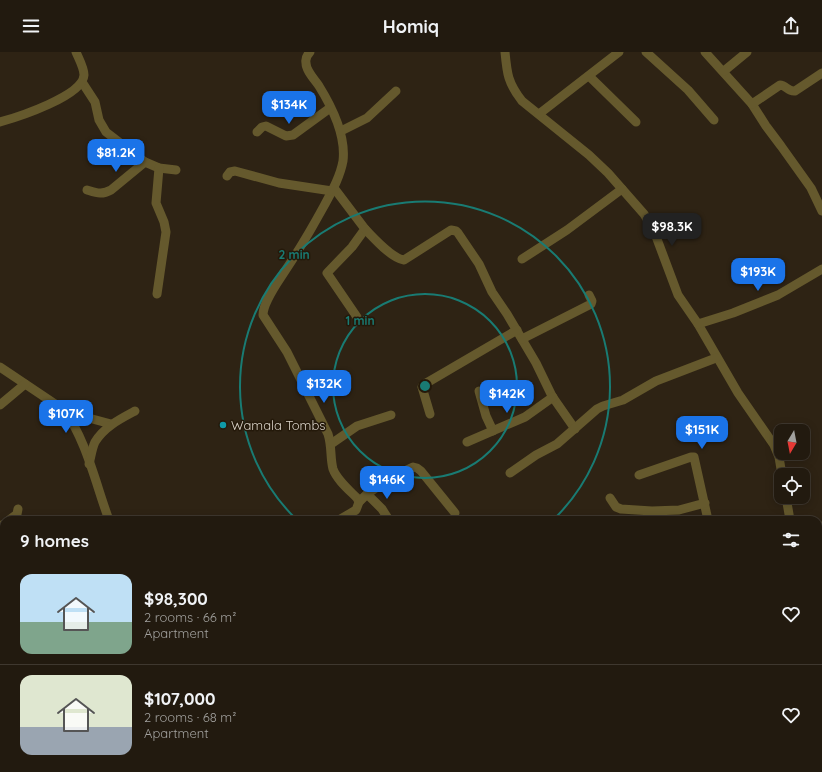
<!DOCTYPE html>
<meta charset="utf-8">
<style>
:root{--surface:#221a0f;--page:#2e271d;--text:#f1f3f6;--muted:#a2a19e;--line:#3f382f;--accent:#1a73e8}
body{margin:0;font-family:Quicksand,sans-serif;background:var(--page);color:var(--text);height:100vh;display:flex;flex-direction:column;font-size:15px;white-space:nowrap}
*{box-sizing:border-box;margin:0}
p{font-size:13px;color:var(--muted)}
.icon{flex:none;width:22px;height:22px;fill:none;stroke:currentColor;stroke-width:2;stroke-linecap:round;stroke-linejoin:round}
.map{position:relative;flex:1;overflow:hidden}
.details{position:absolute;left:0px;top:464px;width:822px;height:256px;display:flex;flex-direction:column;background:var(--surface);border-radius:12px 12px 0 0;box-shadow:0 2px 10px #0003,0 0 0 1px var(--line)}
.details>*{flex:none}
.needle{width:26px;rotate:190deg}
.fabs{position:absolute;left:774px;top:372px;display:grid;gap:8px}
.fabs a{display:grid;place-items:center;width:36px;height:36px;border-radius:8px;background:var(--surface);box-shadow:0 2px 10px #0003,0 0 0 1px var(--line);font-size:20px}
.price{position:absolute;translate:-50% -34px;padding:0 9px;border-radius:8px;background:var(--accent);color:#fff;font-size:13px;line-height:26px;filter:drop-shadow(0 1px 2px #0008)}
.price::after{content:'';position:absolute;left:50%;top:24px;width:12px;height:9px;margin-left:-6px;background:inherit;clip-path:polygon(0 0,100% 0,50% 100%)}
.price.selected{background:#222;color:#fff}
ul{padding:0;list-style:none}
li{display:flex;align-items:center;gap:12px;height:100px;padding:0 20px}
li+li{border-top:1px solid var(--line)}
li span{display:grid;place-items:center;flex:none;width:112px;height:80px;border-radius:12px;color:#555}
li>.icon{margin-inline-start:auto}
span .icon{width:48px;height:48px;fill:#fffc;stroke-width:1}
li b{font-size:17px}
h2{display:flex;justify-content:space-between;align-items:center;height:48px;padding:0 20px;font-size:17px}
header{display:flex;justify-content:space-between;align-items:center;height:52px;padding:0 20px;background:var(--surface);font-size:18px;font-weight:700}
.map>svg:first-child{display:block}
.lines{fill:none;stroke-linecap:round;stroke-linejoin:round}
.minor{stroke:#65592d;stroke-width:9}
.ring{fill:none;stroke:#197b73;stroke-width:2}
.culture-dot{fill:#0f9aa8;stroke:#24190a;stroke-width:1.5}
.labels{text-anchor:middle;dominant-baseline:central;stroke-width:3;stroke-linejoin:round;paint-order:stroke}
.poi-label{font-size:13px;fill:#dbd4ca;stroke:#24190a;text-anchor:start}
.centre{fill:#197b73;stroke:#24190a;stroke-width:2}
.ring-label{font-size:12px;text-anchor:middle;font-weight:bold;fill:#197b73;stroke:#24190a;stroke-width:3;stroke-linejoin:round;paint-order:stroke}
</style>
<header><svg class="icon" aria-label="menu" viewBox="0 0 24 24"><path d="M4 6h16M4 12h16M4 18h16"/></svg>Homiq<svg class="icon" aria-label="share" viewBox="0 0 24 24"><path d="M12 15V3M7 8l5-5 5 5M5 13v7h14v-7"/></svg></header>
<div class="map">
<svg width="822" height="720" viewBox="0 0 822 720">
<rect width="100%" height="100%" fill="#2e2314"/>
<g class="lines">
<g class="minor">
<path d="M310,0C307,3 305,6 306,11C306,19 315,28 319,34C332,55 346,84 343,109C340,125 332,139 324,154C312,176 299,198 285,219C278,230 263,250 263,263L287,300L328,382C332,394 330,406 333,417C337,428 349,438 357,446L359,450"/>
<path d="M505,0C507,22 508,31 522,49L589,103L608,121L644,162L654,179L678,243L698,272L738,341L774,393L779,405L782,423"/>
<polyline points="646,0 688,38 714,68"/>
<polyline points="705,0 752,52 766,74 781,94 811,136 822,159"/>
<polyline points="724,19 747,0"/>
<polyline points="589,24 636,70"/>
<polyline points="82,30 95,50 99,68 106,80 145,110 159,116 176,118"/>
<path d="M752,52L780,33C786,33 788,40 795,39L822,21"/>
<polyline points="539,62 619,0"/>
<path d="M0,70C18,65 83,44 84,23C84,16 79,7 76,0"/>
<polyline points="341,79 367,66 396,39"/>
<polyline points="257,80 262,75 266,74 286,84 293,83 330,56"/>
<polyline points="227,124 230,120 235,119 279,131 332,139"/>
<polyline points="334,136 365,177 352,195 327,221 357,265"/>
<path d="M87,138C97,141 102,143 111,138L145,110"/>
<path d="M365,177C374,186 391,206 404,208L451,178L456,179L458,181L479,212L492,240L507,262L536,311L552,344L575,377"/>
<polyline points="522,207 567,178 622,137"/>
<polyline points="157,242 166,180 164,170 156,151 159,116"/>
<polyline points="698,272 733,261 778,243 822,217"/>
<polyline points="522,287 591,252 592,249 589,243"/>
<path d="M0,315L64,358C86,387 96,433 109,468"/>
<polyline points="479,339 486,364 493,379"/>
<polyline points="0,353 25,332"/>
<polyline points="64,358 85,365 111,372"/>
<polyline points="430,362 422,335 423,333 517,278"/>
<polyline points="467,390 525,365 553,345"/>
<polyline points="331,392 357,374 391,363"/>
<path d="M89,412C91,405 92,396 95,390C104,375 120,367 135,359"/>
<polyline points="510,421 536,403 557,392 597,357 603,354 623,348 656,329 716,306"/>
<polyline points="639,423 691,405 694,405 708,468"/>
<polyline points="367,442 382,457 389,468"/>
<polyline points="786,445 790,468"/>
<polyline points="610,446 616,455 621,457 652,459 679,458 705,451"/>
<polyline points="9,468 17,462 18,457"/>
<polyline points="339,468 356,458 359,450 367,442 392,425 413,415 417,416 421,419 455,461"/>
<polyline points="0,474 4,472"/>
<polyline points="818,475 822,474"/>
<polyline points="0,579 4,575"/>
<polyline points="0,647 4,651"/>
<polyline points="818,679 822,687"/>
<polyline points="230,716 234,720"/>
<polyline points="290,716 291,720"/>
<polyline points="396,716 396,720"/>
<polyline points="597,716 602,720"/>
<polyline points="62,720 64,716"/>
<polyline points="221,720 223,716"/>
<polyline points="343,720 376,720"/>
<polyline points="626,720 630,716"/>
</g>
</g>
<g class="ring">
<circle cx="425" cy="334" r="92"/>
<path d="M296 467A185 185 0 1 1 554 467"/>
</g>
<circle class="culture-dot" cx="223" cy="373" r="4"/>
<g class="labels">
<g class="poi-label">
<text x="231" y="373">Wamala Tombs</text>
</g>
</g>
<circle cx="425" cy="334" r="6" class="centre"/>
<g class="ring-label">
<text x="294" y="207">2 min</text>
<text x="360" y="273">1 min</text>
</g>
</svg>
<div class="fabs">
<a><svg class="needle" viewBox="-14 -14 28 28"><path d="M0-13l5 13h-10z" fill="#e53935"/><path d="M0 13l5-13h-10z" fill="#a2a19e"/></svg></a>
<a><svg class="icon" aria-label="locate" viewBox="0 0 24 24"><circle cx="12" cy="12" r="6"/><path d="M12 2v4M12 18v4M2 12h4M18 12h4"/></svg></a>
</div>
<b class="price" style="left:289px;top:73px">$134K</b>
<b class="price" style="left:116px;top:121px">$81.2K</b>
<b class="price selected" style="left:672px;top:195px">$98.3K</b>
<b class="price" style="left:758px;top:240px">$193K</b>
<b class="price" style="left:324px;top:352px">$132K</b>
<b class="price" style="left:507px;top:362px">$142K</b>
<b class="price" style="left:66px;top:382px">$107K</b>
<b class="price" style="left:702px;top:398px">$151K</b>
<b class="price" style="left:387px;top:448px">$146K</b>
<section class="details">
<h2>9 homes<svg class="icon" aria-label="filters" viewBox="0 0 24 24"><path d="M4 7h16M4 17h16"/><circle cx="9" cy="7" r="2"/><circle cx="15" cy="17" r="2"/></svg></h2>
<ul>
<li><span style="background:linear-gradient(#bfe0f5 60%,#7fa58c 0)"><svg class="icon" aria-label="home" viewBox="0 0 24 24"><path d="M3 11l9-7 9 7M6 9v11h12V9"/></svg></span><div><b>$98,300</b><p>2 rooms · 66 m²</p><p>Apartment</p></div><svg class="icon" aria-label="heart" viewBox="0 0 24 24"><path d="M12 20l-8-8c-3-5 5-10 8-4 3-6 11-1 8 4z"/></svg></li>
<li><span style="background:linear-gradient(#dfe7d0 65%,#9aa5b1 0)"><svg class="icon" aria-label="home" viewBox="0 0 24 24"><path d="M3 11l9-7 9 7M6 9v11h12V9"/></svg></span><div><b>$107,000</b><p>2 rooms · 68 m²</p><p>Apartment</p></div><svg class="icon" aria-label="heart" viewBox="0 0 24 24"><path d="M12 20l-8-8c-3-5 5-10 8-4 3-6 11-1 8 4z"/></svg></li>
</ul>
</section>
</div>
